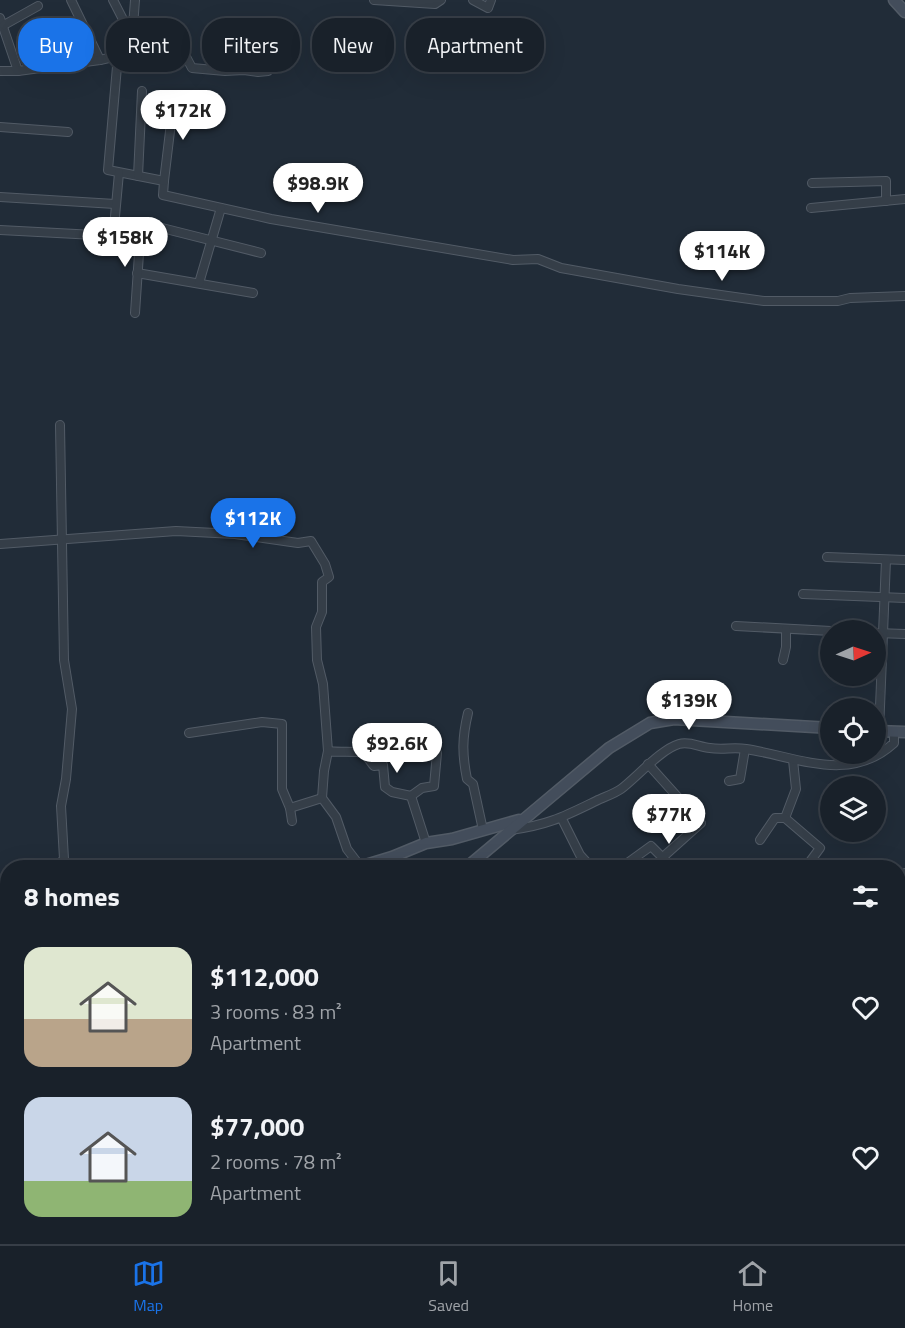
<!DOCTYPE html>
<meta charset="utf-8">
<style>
:root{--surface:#19212a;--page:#262e36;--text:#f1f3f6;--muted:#9fa3a8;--line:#373e47;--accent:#1a73e8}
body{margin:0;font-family:"Titillium Web",sans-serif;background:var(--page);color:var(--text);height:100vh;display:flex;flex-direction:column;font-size:22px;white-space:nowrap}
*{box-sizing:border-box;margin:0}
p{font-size:20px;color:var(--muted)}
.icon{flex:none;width:33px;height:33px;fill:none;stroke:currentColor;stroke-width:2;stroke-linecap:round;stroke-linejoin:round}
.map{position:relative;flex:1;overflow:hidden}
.details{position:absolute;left:0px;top:860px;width:906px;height:386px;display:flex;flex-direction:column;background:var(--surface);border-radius:24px 24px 0 0;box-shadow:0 6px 24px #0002,0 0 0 2px var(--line)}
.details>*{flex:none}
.hud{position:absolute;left:18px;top:18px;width:600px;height:54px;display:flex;gap:12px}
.needle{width:39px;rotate:87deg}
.controls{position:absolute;left:820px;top:620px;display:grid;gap:12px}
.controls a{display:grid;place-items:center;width:66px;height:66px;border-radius:50%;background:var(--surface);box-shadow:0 6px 24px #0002,0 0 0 2px var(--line);font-size:30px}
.price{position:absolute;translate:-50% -51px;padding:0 14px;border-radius:21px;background:#fff;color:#222;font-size:20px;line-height:39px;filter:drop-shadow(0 2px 3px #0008)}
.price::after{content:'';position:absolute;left:50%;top:36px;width:18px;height:14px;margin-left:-9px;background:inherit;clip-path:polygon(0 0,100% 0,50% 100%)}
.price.active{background:var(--accent);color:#fff}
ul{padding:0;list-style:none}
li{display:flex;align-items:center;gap:18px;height:150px;padding:0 24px}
li span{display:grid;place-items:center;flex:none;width:168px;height:120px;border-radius:18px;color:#555}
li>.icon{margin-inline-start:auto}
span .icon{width:72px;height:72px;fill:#fffc;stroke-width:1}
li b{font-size:26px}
h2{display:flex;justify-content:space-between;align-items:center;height:72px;padding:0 24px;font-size:26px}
.chip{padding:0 21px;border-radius:24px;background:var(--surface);box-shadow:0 6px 24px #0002,0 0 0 2px var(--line);font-size:21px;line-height:54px}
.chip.active{background:var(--accent);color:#fff}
.menu{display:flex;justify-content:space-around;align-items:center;height:84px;border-top:2px solid var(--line);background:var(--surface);font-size:16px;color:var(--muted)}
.menu a{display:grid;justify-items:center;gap:3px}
.menu .active{color:var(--accent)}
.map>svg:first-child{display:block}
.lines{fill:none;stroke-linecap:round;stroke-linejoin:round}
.stream{stroke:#35485f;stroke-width:1.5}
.street-casing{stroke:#525b66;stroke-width:10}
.secondary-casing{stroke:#525b66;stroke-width:13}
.street{stroke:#353e48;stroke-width:8}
.secondary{stroke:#434d5b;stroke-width:10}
</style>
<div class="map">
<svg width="905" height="1244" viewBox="0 0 905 1244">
<rect width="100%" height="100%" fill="#212c38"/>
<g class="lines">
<g class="stream">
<polyline points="898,1029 905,1021"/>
<polyline points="903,1070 903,1047 905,1045"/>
<polyline points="637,1244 644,1238"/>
<polyline points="649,1244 656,1238"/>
</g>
<g class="street-casing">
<g id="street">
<polyline points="71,0 100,60"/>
<polyline points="113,0 132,37"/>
<polyline points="374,0 435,4 441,0"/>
<polyline points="473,0 488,8 491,0"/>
<polyline points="0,18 18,71"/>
<polyline points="4,25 38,6"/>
<polyline points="62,45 87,32"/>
<polyline points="131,53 135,0"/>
<polyline points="118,55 108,170 164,181 163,195 271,219 513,260 538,259 561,268 678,289 764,301 838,301 850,298 905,296"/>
<polyline points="0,71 18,71 100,60 131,53 179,52 185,55 192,68 225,71 244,70 258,72 268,71"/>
<polyline points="0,127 68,132"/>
<polyline points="138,176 142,91"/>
<polyline points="164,181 174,98"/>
<polyline points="812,183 886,181 886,201"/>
<polyline points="0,197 115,204"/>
<polyline points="811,208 905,199"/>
<polyline points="158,227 261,253"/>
<polyline points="0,230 114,236"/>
<polyline points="112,249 119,173"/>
<polyline points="137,273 253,293"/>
<polyline points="199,283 221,208"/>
<polyline points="135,313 141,224"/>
<polyline points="0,544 176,531 235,534 298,543 311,541 325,564 329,577 322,582 322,612 316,627 317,660 323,684 328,751 324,771 322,798 336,817 347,849 360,866"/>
<polyline points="827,557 905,560"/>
<polyline points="803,594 905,598"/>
<polyline points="736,626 831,631"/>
<polyline points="876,633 905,634"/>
<polyline points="783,660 786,647 786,629"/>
<path d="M468,713C462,738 462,754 467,779L473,784L483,830"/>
<polyline points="879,731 886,560"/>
<polyline points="189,733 262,722 282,724 282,789 290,808 292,821"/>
<path d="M328,751C337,753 359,750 364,754C368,757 371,763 374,766L383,765L385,787L392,792L411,796L426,843"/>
<polyline points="648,764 701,823 663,857"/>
<polyline points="729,781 740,779 745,749"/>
<polyline points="411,796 422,788 434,786 437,753"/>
<polyline points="290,808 322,798"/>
<polyline points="785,818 796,789 793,760"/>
<polyline points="562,819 580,855 591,867"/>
<path d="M511,830C548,825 563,817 596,801C604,797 614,794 621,789C636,778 661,749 679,744C690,741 699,747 710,748C722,750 734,747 746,749C798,757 849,784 894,743V732"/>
<polyline points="760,840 775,818 785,818 820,848 806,867"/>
<polyline points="712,863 716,867"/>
<polyline points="56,867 64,859 61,806 66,779 72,709 64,660 60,425"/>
<polyline points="622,867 651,846 672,867"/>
<polyline points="898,881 905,873"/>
<polyline points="898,1081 905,1073"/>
<polyline points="898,1086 905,1094"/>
<polyline points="0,1093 8,1093"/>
<polyline points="184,1238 187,1244"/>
<polyline points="286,1238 289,1244"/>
<polyline points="660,1244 667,1238"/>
</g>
</g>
<g class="secondary-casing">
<g id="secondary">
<polyline points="894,0 905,12"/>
<polyline points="876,731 905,732"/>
<polyline points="359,867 392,857 426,843 452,839 519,820"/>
<polyline points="467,867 609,748 650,723 674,719 831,728"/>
<polyline points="0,966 8,966"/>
<polyline points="31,1244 39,1238"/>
</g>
</g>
<use href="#street" class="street"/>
<use href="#secondary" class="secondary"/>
</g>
</svg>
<div class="controls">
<a><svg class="needle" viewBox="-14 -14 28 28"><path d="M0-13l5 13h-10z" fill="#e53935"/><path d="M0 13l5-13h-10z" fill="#9fa3a8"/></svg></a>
<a><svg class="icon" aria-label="locate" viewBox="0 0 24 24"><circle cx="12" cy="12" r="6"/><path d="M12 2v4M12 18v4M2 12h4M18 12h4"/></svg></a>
<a><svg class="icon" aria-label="layers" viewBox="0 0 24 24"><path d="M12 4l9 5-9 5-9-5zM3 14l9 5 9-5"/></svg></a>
</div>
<b class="price" style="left:183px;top:141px">$172K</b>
<b class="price" style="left:318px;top:214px">$98.9K</b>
<b class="price" style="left:125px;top:268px">$158K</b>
<b class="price" style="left:722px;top:282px">$114K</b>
<b class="price active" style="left:253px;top:549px">$112K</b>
<b class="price" style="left:689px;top:731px">$139K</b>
<b class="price" style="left:397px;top:774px">$92.6K</b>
<b class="price" style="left:669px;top:845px">$77K</b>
<div class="hud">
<a class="chip active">Buy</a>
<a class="chip">Rent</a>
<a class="chip">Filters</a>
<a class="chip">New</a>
<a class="chip">Apartment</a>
</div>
<section class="details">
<h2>8 homes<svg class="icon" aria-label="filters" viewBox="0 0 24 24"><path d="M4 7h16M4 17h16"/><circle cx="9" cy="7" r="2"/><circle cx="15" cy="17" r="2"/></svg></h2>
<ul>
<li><span style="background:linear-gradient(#dfe7d0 60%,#b9a48a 0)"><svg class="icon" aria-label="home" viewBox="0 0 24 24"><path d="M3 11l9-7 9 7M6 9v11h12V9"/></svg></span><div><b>$112,000</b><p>3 rooms · 83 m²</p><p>Apartment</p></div><svg class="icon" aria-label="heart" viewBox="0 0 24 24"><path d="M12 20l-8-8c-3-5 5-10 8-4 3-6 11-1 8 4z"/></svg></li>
<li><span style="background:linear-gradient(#c9d6e8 70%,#8fb573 0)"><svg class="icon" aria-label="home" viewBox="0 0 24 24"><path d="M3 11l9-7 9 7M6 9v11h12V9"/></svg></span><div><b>$77,000</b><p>2 rooms · 78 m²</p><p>Apartment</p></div><svg class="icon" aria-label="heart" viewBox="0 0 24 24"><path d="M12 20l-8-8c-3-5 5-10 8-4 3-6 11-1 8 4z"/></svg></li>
</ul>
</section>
</div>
<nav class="menu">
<a class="active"><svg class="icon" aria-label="map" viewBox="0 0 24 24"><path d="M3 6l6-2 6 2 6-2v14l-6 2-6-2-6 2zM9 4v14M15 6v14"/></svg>Map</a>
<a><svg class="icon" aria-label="saved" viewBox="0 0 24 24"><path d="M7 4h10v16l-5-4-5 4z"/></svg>Saved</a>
<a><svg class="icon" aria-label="home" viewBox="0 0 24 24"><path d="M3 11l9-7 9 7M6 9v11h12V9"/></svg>Home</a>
</nav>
